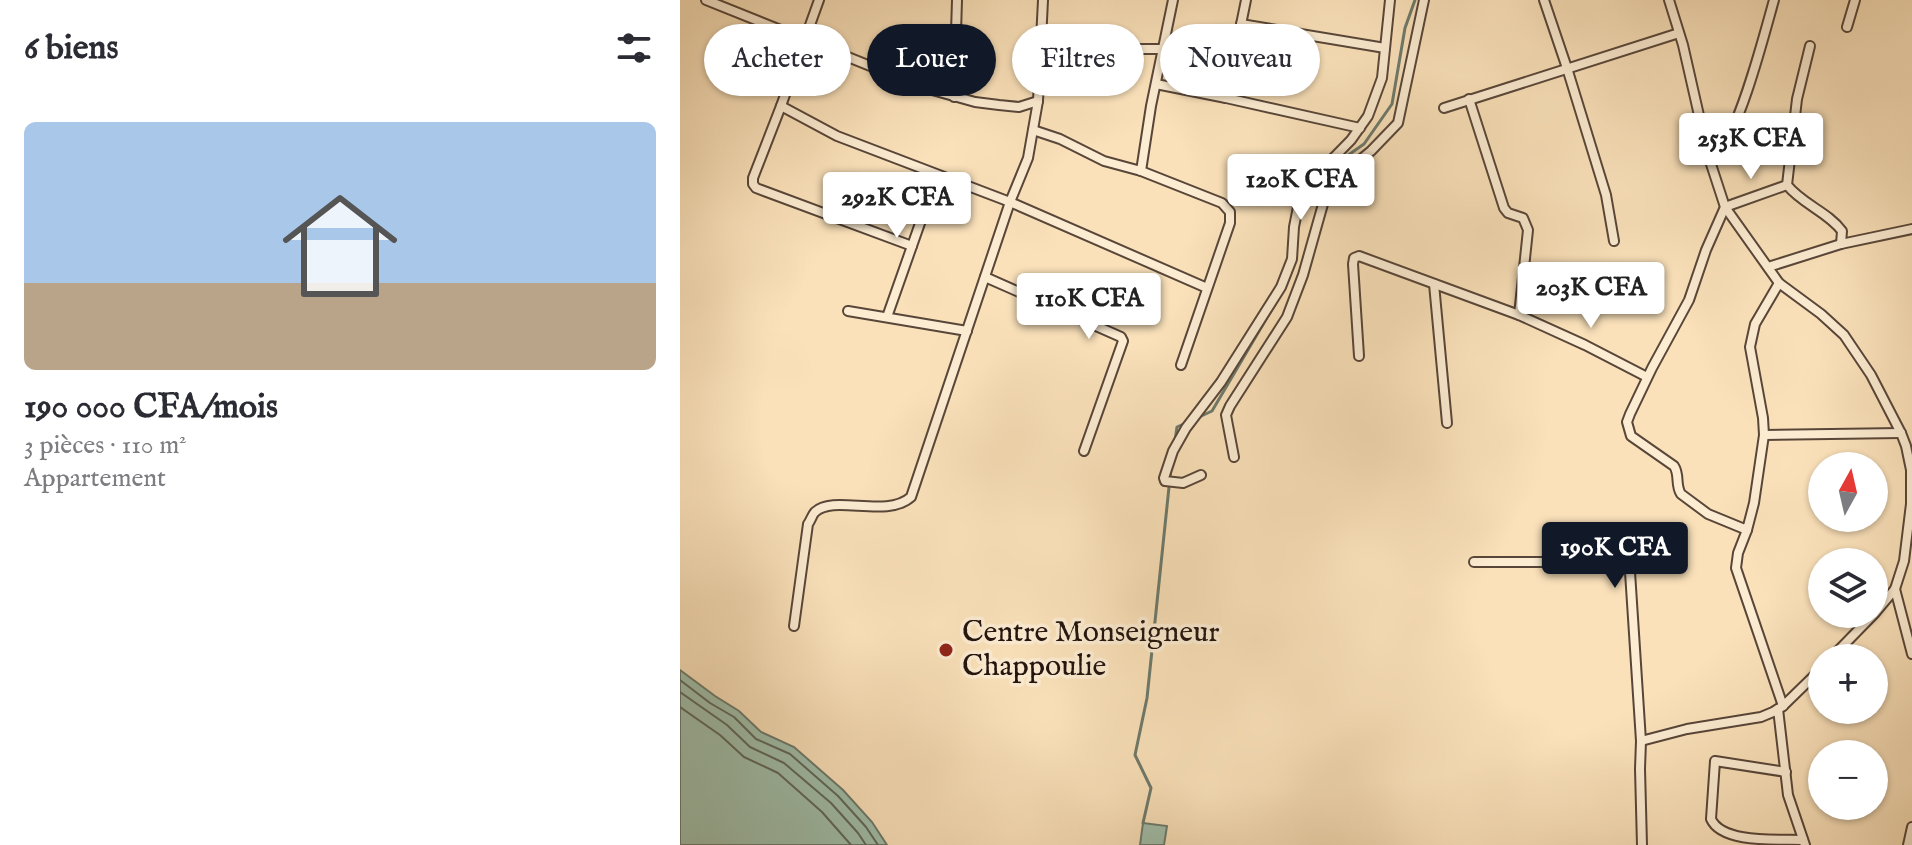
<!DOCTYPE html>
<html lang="fr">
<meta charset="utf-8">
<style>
:root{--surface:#fff;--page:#f7f7f7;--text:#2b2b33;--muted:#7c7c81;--accent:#111827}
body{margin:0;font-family:"IM FELL English",serif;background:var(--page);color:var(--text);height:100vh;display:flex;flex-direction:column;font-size:30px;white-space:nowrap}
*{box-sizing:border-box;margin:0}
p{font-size:26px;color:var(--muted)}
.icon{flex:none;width:44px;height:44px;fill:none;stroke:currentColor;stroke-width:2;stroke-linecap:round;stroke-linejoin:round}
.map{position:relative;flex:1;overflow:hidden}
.drawer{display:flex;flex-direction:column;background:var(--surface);width:680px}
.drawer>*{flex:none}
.top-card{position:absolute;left:24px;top:24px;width:760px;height:72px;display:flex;gap:16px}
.needle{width:52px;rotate:8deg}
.buttons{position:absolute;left:1128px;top:452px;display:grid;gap:16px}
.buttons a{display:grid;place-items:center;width:80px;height:80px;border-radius:50%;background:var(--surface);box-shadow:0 2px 6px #0004;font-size:40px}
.price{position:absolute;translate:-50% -68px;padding:0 18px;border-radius:8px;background:#fff;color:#222;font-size:26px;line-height:52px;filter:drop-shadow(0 2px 4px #0008)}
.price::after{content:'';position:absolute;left:50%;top:48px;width:24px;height:18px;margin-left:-12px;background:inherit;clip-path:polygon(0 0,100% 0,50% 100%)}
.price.active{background:var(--accent);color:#fff}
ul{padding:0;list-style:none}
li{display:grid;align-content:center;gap:16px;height:424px;padding:0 24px}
li span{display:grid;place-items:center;height:248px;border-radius:12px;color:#555}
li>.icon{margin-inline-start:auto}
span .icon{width:144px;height:144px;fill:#fffc;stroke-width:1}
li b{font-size:34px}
h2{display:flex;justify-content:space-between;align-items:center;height:96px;padding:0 24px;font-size:34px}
.chip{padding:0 28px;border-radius:36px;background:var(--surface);box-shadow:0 2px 6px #0004;font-size:28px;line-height:72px}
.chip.active{background:var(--accent);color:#fff}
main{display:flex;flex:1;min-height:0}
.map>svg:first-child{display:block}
.water{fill:#9fbeaa;stroke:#6d7a6c;stroke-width:2}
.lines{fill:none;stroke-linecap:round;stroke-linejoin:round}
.shore{stroke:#60685c;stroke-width:2}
.stream{stroke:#6d7a6c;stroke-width:3}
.street-casing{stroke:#584639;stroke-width:12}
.street{stroke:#fcecd2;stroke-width:8}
.poi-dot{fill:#8f2418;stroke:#fcecd2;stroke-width:3}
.labels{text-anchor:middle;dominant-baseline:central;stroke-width:7;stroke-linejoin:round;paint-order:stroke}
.poi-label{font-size:30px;fill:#22130e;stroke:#fcecd2;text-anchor:start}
</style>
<main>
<section class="drawer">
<h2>6 biens<svg class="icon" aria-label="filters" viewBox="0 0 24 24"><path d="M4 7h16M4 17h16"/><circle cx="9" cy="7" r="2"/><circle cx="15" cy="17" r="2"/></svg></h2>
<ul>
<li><span style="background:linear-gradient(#a9c7e8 65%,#b9a48a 0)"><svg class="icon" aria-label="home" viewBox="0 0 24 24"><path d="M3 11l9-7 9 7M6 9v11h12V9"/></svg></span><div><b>190 000 CFA/mois</b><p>3 pièces · 110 m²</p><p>Appartement</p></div></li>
</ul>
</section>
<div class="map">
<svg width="1232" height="845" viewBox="0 0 1232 845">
<rect width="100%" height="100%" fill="#fae1ba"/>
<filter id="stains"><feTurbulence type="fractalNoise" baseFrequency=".0025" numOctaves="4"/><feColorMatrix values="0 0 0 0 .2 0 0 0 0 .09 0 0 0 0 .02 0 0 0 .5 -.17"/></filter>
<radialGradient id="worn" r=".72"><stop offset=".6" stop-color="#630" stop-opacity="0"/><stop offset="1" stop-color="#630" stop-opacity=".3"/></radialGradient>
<g class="water">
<polygon points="0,670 35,696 59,711 81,732 114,747 163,790 192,822 207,845 0,845"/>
<polygon points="463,823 487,826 484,845 460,845"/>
</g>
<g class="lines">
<g class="shore">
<polyline points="0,680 30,703 54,717 76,739 110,754 158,796 186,827 198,845"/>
<polyline points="0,692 47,725 70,747 104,763 151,803 178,833 186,845"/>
<polyline points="0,707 40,735 64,757 98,773 142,812 171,845"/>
</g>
<g class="stream">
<polyline points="644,172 684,144 712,104 725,28 735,0"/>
<polyline points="517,418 532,411 605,287"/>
<polyline points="495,441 497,427 506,423"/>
<polyline points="463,823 471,788 455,755 467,698 491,468"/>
</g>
<g class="street-casing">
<g id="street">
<polyline points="26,0 245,88 295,102 319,105 339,107 358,101"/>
<polyline points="139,0 101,106 157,136 330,202 527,288"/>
<polyline points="864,0 887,68 926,195 934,241"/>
<polyline points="989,0 1003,45 1028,155 1045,207 1099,283 1141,314 1164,335 1191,375 1221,433 1226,446 1231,470 1231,504 1224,561 1215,589 1195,613 1151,658"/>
<polyline points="561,24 705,48"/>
<polyline points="1167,27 1175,0"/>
<polyline points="362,43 438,49 484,49"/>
<path d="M1130,46L1117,99L1107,185C1122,204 1148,212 1162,231L1161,244"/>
<polyline points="476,84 546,98 680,128"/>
<polyline points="274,97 277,0"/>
<polyline points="546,98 566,0"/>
<polyline points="789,99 824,208 828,213 843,218 848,230 839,315"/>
<polyline points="101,106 73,178 73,184 76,188 232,246"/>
<polyline points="764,108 999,33"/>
<polyline points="353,130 380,139 424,161 461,171 542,203 550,212 550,223 501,365"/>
<path d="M1028,155C1032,153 1036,152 1039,149C1059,134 1086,28 1094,0"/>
<polyline points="461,171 471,106 493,0"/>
<polyline points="1088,267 1161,244 1232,229"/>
<polyline points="305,277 441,337 443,341 404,451"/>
<path d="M1099,283L1075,324L1070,347L1083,418L1084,435L1074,503L1067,530L1028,514L1001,494C995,485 1000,475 994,466L951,436L947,422L950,414L972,368L1009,300L1026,250L1045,207L1107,185"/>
<polyline points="754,284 767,423"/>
<polyline points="168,311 287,331"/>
<polyline points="207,317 257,175"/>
<polyline points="679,356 673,264 674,258 679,256 839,315 905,345 967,377"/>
<polyline points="1084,435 1221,433"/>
<polyline points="554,457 546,415 550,406 607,317 623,275 645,197 658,178 691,151 718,123 744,0"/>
<polyline points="521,475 503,483 485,481 484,478 493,451 506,428 541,382 601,287 612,259 614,227 618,207 627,185 671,140 688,116 702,78 710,0"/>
<polyline points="1067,530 1058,553 1056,568 1103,706"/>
<polyline points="794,562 942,562 947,566 950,572 961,741"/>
<polyline points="1215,589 1232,654"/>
<path d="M114,626L128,524C131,520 132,515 135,512C154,494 206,519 231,497L330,202L348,158L358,101L363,0"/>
<polyline points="1098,709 1108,795 1125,845"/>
<path d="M1106,772L1035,761L1031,819C1042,844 1099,839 1123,840"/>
<polyline points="962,845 960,769 961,741 1007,729 1081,717 1093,712 1103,706 1142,668"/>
<polyline points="1228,845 1232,827"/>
</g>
</g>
<use href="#street" class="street"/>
</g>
<circle class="poi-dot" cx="266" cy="650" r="8"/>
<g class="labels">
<g class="poi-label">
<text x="282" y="633">Centre Monseigneur<tspan x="282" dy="34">Chappoulie</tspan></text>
</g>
</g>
<rect width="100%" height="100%" filter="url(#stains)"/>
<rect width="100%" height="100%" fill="url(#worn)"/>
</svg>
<div class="buttons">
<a><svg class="needle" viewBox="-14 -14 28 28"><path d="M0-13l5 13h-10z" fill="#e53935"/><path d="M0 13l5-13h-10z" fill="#7c7c81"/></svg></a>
<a><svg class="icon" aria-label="layers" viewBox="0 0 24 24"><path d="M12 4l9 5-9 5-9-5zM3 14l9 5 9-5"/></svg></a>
<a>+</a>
<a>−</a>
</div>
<b class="price" style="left:1071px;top:181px">253K CFA</b>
<b class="price" style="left:621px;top:222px">120K CFA</b>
<b class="price" style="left:217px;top:240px">292K CFA</b>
<b class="price" style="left:911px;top:330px">203K CFA</b>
<b class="price" style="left:409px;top:341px">110K CFA</b>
<b class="price active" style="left:935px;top:590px">190K CFA</b>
<div class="top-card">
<a class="chip">Acheter</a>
<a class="chip active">Louer</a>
<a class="chip">Filtres</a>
<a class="chip">Nouveau</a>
</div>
</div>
</main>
